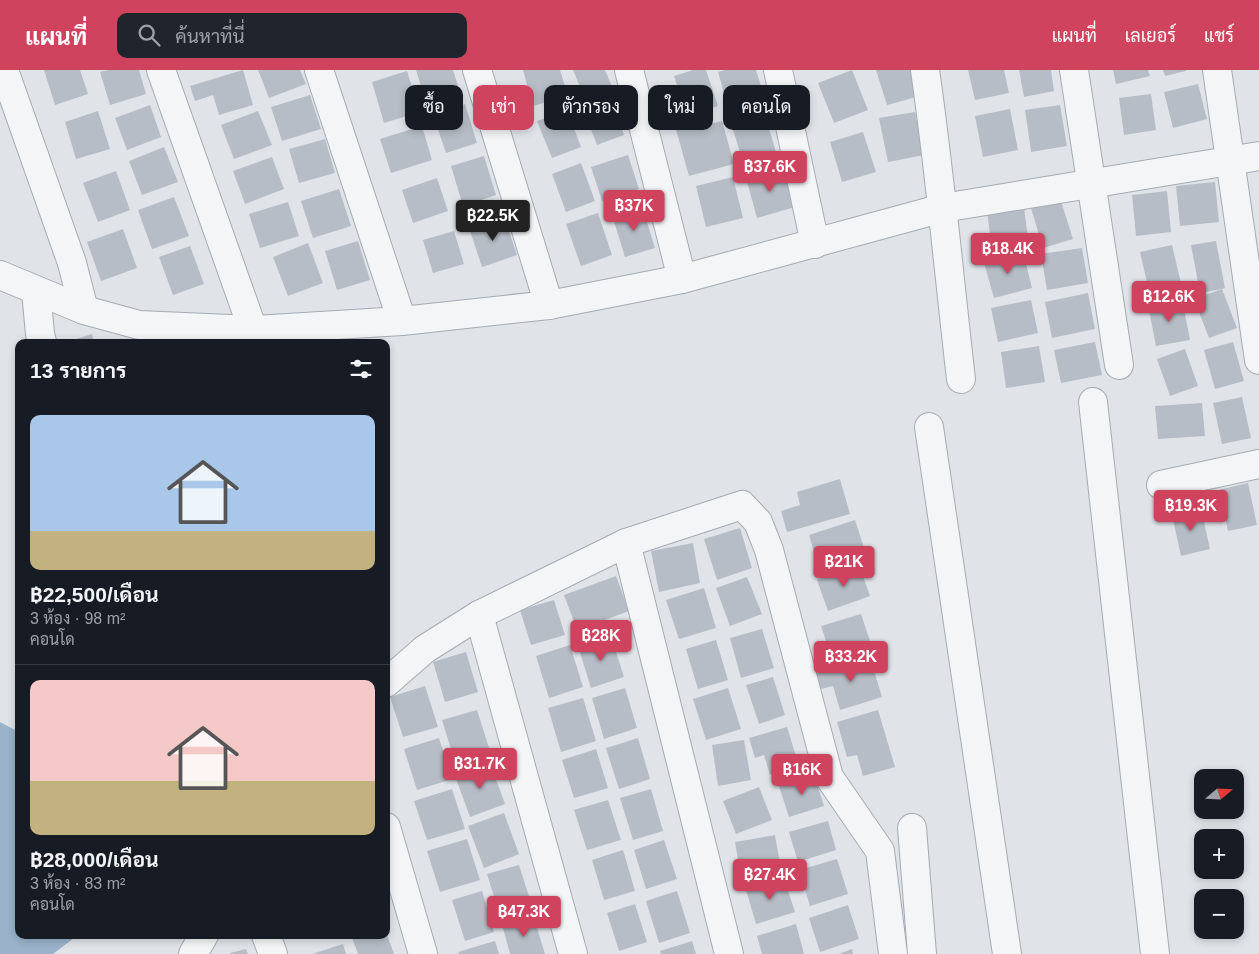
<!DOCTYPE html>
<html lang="th">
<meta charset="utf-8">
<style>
:root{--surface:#171b24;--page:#20242c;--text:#f1f3f6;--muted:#9ea1a6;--line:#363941;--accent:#d0435f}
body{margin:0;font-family:Arial,Sarabun,sans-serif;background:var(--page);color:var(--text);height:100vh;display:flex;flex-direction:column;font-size:19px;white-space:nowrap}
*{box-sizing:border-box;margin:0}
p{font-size:16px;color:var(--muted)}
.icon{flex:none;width:28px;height:28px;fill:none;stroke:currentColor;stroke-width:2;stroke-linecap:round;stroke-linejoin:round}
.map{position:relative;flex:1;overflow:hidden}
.details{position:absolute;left:15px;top:269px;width:375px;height:600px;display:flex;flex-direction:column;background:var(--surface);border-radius:10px;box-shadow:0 2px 8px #0003}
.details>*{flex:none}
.guide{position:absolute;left:405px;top:15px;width:475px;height:45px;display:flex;gap:10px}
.needle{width:32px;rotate:71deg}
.buttons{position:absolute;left:1194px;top:699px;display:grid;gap:10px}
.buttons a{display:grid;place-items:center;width:50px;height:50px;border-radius:10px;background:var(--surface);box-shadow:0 2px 8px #0003;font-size:25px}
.price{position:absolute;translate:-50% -42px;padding:0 11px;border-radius:5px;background:var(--accent);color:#fff;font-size:16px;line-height:32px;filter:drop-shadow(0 1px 2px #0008)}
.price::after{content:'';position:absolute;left:50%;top:30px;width:15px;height:11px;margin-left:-8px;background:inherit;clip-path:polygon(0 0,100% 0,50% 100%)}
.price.on{background:#222;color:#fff}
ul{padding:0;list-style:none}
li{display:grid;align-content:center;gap:10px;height:265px;padding:0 15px}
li+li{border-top:1px solid var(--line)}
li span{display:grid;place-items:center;height:155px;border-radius:10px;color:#555}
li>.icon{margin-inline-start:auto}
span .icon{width:90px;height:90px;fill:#fffc;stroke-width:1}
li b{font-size:21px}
h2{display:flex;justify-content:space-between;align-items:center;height:60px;padding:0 15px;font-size:21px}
.chip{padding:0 18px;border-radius:10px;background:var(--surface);box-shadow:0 2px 8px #0003;font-size:18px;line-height:45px}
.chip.on{background:var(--accent);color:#fff}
header{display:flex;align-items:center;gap:30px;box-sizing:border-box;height:70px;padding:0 25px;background:var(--accent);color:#fff}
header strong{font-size:24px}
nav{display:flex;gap:28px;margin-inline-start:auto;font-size:18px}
.search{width:350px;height:45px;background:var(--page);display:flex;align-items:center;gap:12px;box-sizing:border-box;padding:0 18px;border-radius:10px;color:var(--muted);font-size:19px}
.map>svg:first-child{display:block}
.water{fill:#9ab3ca}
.building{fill:#b7bdc6}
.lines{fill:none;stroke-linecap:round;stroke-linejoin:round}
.minor-casing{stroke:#a5abb3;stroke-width:30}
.minor{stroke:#f3f5f7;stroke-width:28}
</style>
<header>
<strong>แผนที่</strong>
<div class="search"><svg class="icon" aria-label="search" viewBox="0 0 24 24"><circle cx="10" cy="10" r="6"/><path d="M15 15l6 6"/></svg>ค้นหาที่นี่</div>
<nav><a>แผนที่</a><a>เลเยอร์</a><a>แชร์</a></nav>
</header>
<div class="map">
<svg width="1259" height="884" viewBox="0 0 1259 884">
<rect width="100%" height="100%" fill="#e0e4e9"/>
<polygon class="water" points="0,652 19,662 19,865 78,865 53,884 0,884"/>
<g class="building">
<polygon points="44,0 80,0 88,24 55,35"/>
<polygon points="108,0 139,0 146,24 110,35 100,2"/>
<polygon points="243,0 253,35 219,45 213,25 195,31 190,16"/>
<polygon points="258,0 300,0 306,14 269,28"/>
<polygon points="416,0 453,0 461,25 427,36"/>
<polygon points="523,0 560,0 568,26 533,36"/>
<polygon points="573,0 605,0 613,19 585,29"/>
<polygon points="693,0 706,0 718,36 687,46 674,6"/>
<polygon points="725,0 756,0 765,29 729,40 718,2"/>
<polygon points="852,0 868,40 834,53 818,13"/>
<polygon points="876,0 912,0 920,26 887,35"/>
<polygon points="968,0 1004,0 1009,23 975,30"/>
<polygon points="1019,0 1051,0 1054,21 1024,27"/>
<polygon points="1113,0 1148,0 1150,6 1116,14"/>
<polygon points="1163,0 1186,0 1186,1 1165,6"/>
<polygon points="407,1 420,42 384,53 372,12"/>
<polygon points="1198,14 1207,49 1173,58 1164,22"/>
<polygon points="1151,24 1156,60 1124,65 1119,28"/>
<polygon points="310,25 321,59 282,71 271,37"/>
<polygon points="612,31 624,65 597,75 584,41"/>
<polygon points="465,34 477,73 446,83 433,45"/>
<polygon points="150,35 161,67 127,80 115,48"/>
<polygon points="1060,35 1067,76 1031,82 1025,40"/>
<polygon points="1010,39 1018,80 983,87 975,46"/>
<polygon points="567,40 581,77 552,88 537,51"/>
<polygon points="98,41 110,79 76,89 65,52"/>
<polygon points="258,41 272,75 234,89 221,55"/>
<polygon points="764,42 776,82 743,92 731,53"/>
<polygon points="915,42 924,85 888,92 879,48"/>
<polygon points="694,51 696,58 722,51 734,94 689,106 675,56"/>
<polygon points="422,56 432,90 391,103 380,69"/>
<polygon points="863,62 876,102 842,112 830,72"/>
<polygon points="325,69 335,103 299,113 289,79"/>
<polygon points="164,77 178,112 142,125 129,91"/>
<polygon points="628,85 639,119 602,131 591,97"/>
<polygon points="484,86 496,125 463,136 451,96"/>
<polygon points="272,87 284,119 245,134 233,101"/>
<polygon points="581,93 595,131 566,142 552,104"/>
<polygon points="783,97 795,137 757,148 746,108"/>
<polygon points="116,101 130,140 98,152 83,113"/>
<polygon points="733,107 743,148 706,157 696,116"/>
<polygon points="437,108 448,141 413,153 402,120"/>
<polygon points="1215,112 1219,152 1180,156 1176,116"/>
<polygon points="339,119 351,156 313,168 301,131"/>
<polygon points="1167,121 1171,162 1136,166 1132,125"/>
<polygon points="174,127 189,166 152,179 138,140"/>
<polygon points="1060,128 1073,169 1043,178 1031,138"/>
<polygon points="288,132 299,166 260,178 249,144"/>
<polygon points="642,136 655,178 625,187 612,145"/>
<polygon points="1024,137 1029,176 992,180 987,141"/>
<polygon points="598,143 612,185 581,196 566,154"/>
<polygon points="504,146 517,185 482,197 469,158"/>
<polygon points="123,159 137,198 101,211 87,172"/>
<polygon points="454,161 464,194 433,203 423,170"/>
<polygon points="358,171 370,210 337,220 325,181"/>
<polygon points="1216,171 1225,218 1222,219 1237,258 1209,268 1194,229 1222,219 1200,223 1191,175"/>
<polygon points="308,173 323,213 288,226 273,187"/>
<polygon points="1172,175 1181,213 1149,221 1140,182"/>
<polygon points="190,176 204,214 173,225 159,187"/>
<polygon points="1082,178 1088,213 1047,220 1041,184"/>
<polygon points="1023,182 1032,218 994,228 984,193"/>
<polygon points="1088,223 1095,259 1052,268 1045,232"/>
<polygon points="1182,229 1190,270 1156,276 1148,235"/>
<polygon points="1031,230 1038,263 998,272 991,238"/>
<polygon points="92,264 94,272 74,272 73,270"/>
<polygon points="1095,272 1102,305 1061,313 1054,280"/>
<polygon points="1233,272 1244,311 1215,319 1204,280"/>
<polygon points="1039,276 1045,312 1006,318 1001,282"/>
<polygon points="1185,279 1198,316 1170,326 1157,289"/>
<polygon points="1242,327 1251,368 1222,374 1213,333"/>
<polygon points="1202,333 1205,366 1158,369 1155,336"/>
<polygon points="840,409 850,444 787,462 781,441 800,435 797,422"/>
<polygon points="1248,413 1257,455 1228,461 1219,420"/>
<polygon points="1201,438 1210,479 1181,486 1172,445"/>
<polygon points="855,450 866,484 819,499 809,465"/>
<polygon points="740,458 752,498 717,510 704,469"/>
<polygon points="693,473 700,513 659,522 651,481"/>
<polygon points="859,495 870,526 828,541 817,510"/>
<polygon points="616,506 629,541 577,560 564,525"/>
<polygon points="747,507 762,544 730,556 716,518"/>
<polygon points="704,518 716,558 679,569 666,530"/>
<polygon points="554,530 565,565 531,575 520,540"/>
<polygon points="861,544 872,577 832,589 821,556"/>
<polygon points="762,559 774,598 741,608 730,568"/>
<polygon points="611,566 624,607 591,618 578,576"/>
<polygon points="716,570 728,610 698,619 686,579"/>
<polygon points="570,575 583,617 549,628 536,586"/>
<polygon points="466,582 478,622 445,632 433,592"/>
<polygon points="870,587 882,627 840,640 833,616 817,620 813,604"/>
<polygon points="773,607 785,645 759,654 746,615"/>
<polygon points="425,616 438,657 403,667 390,627"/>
<polygon points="625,618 637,658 604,669 592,628"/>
<polygon points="728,618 741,659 706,670 693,629"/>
<polygon points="583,628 596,671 561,682 548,638"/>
<polygon points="477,640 490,681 455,692 442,650"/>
<polygon points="878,640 895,697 863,706 857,685 847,687 837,652"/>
<polygon points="787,657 799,696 770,705 764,685 755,688 749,668"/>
<polygon points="439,668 452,709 417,720 404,679"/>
<polygon points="638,668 650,709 619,719 606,678"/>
<polygon points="744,670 751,710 718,716 712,675"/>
<polygon points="596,679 608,718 574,728 562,690"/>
<polygon points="490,693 505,734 470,747 455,706"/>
<polygon points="814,705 824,736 789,747 779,716"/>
<polygon points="759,717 772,750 736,764 723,731"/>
<polygon points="452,719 465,759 427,770 414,731"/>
<polygon points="651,719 663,761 633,770 620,728"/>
<polygon points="608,730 621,770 587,780 574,740"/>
<polygon points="504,743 519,784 484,798 468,756"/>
<polygon points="828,751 836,780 798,792 789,762"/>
<polygon points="775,765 781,800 741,807 735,772"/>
<polygon points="467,769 480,810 440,822 427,781"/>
<polygon points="664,770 677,809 646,819 634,780"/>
<polygon points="623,780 635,821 604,830 592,790"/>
<polygon points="837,789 848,824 810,836 799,800"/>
<polygon points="519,795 532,836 500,846 487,804"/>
<polygon points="784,808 795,842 756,854 746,820"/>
<polygon points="482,821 494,862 465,871 452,830"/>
<polygon points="677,821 690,863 659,873 646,831"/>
<polygon points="635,834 647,872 619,881 607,843"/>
<polygon points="848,835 859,869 820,882 809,848"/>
<polygon points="534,848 545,884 510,884 503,858"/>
<polygon points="796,854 804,884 762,884 757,866"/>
<polygon points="351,865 387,865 394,884 358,884"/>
<polygon points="495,871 499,884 459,884 458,882"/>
<polygon points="692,871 696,884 661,884 660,881"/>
<polygon points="343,874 346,884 312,884"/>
<polygon points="246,879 248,884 230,884 230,883"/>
<polygon points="852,879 853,884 839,884"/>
</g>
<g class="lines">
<g class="minor-casing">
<g id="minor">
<polyline points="4,0 72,193 84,240"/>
<polyline points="161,0 253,260"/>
<polyline points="319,0 402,251"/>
<polyline points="477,0 549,235"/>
<polyline points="629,0 682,209"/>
<polyline points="778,0 815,174"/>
<path d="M925,0C940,103 949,206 961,309"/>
<polyline points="1074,0 1119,295"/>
<polyline points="1217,0 1259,290"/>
<polyline points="0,205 84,240 139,255 253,260 402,251 549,235 682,209 943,138 1259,86"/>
<polyline points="36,221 40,264 42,272"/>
<polyline points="1093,332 1155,884"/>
<polyline points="929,357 1007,884"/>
<polyline points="1161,415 1259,394"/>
<polyline points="626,473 729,884"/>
<polyline points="479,545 573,884"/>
<polyline points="386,613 425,579 479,545 626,473 742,435 758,452 769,480 829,707 880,781 893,884"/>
<polyline points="386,757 423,884"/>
<polyline points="912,758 922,884"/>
<polyline points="266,865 273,884"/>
<polyline points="193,884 204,865"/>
</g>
</g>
<use href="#minor" class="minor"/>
</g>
</svg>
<div class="buttons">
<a><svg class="needle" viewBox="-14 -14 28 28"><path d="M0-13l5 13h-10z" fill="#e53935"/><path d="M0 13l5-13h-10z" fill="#9ea1a6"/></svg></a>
<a>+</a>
<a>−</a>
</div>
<b class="price" style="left:770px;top:123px">฿37.6K</b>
<b class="price" style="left:634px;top:162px">฿37K</b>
<b class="price on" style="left:493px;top:172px">฿22.5K</b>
<b class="price" style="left:1008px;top:205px">฿18.4K</b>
<b class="price" style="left:1169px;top:253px">฿12.6K</b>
<b class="price" style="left:1191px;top:462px">฿19.3K</b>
<b class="price" style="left:844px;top:518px">฿21K</b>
<b class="price" style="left:601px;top:592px">฿28K</b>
<b class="price" style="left:851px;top:613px">฿33.2K</b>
<b class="price" style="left:480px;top:720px">฿31.7K</b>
<b class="price" style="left:802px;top:726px">฿16K</b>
<b class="price" style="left:770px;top:831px">฿27.4K</b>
<b class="price" style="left:524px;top:868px">฿47.3K</b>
<div class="guide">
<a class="chip">ซื้อ</a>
<a class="chip on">เช่า</a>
<a class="chip">ตัวกรอง</a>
<a class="chip">ใหม่</a>
<a class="chip">คอนโด</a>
</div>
<section class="details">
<h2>13 รายการ<svg class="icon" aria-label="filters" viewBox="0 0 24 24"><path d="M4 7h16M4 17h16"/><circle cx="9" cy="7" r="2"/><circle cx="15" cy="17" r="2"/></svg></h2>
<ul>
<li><span style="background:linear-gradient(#a9c7e8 75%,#c2b280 0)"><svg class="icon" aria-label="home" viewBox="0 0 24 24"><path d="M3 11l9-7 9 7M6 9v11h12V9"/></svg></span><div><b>฿22,500/เดือน</b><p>3 ห้อง · 98 m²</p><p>คอนโด</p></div></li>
<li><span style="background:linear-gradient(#f6c9c9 65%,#c2b280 0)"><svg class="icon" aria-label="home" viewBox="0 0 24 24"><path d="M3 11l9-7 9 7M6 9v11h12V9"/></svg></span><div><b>฿28,000/เดือน</b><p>3 ห้อง · 83 m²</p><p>คอนโด</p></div></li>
</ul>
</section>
</div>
